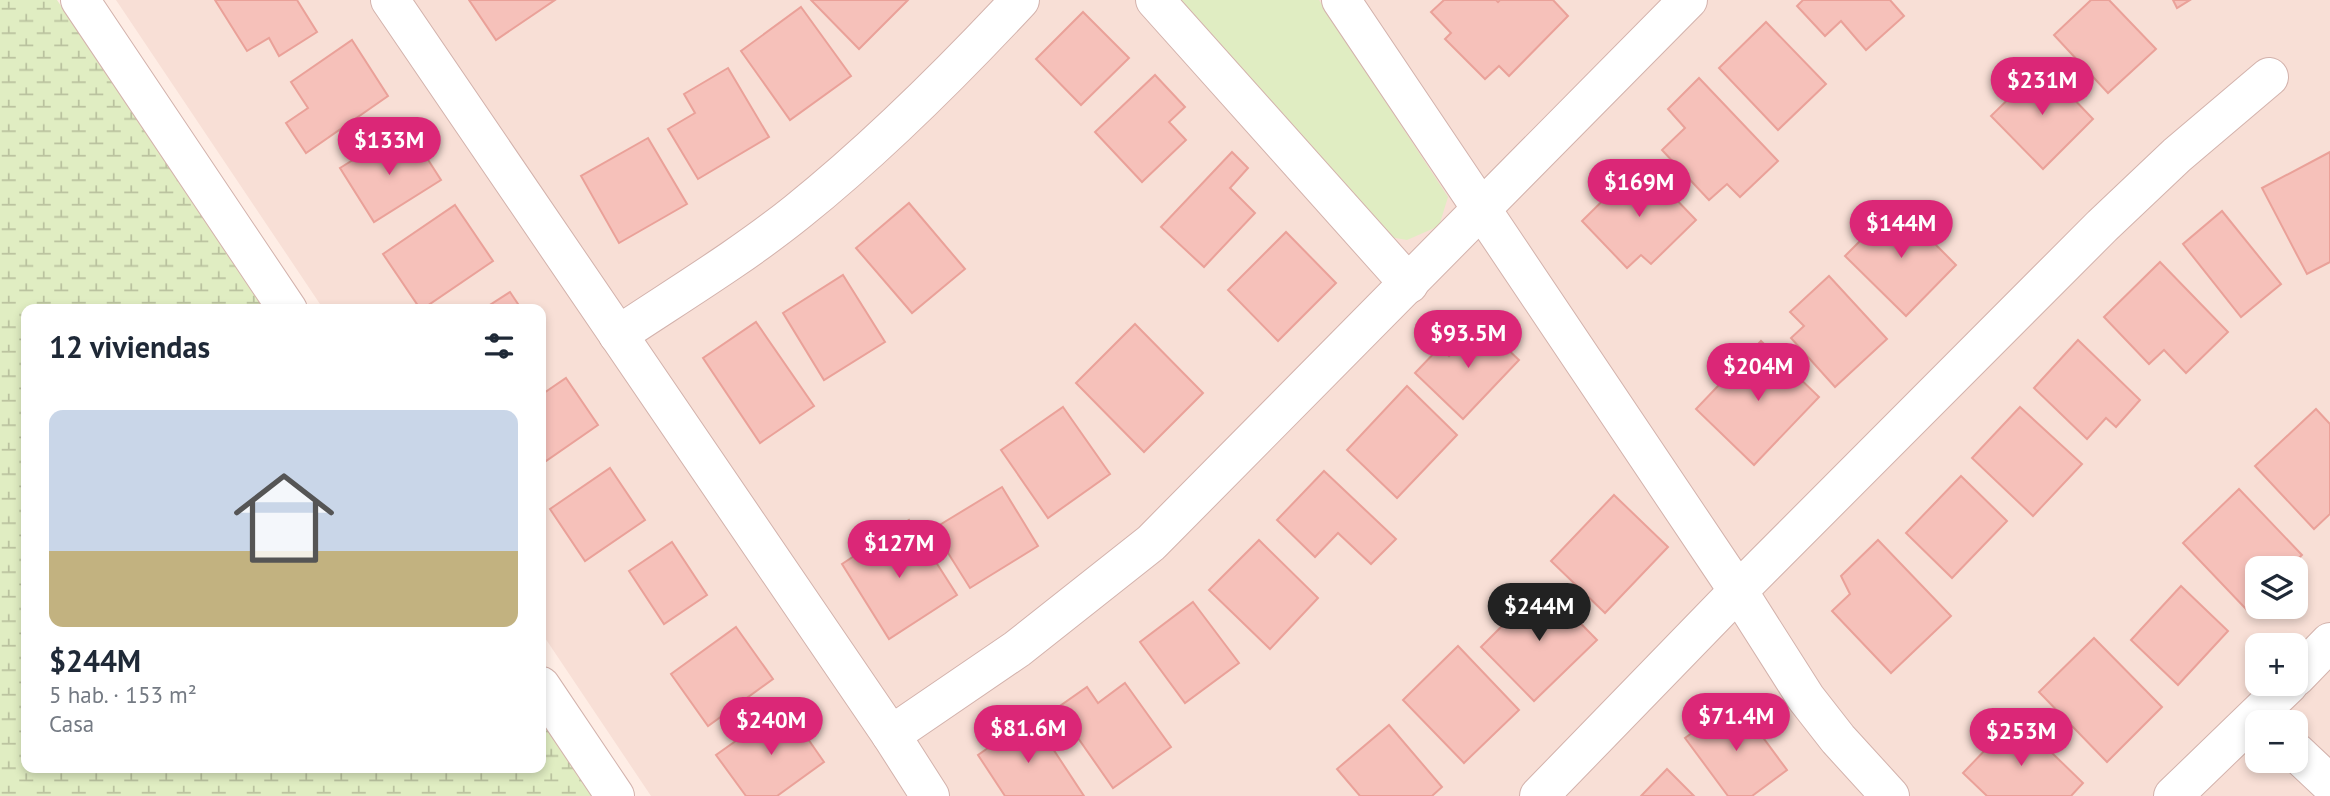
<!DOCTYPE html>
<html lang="es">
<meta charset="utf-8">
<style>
:root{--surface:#fff;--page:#f2f2f3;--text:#1f2937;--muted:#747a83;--line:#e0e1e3;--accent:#db2777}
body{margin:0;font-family:"PT Sans",sans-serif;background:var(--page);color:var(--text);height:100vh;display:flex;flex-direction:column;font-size:26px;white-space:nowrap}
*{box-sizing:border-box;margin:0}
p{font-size:23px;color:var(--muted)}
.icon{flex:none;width:38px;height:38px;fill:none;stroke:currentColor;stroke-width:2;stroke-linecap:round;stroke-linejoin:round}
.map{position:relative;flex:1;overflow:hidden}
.panel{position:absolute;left:21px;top:304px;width:525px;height:469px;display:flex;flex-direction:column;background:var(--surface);border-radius:14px;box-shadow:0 4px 10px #0003}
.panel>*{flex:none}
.tools{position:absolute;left:2245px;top:556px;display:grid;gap:14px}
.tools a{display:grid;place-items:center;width:63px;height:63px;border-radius:14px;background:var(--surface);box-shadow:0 4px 10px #0003;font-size:35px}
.price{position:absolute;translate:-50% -60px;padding:0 16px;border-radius:24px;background:var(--accent);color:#fff;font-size:23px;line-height:46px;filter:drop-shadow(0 2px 4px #0008)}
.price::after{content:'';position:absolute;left:50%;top:42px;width:21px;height:16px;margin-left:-10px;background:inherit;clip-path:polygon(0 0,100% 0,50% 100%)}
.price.on{background:#222;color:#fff}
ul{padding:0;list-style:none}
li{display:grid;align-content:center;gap:14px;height:371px;padding:0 28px}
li+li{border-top:2px solid var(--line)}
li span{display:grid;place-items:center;height:217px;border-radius:14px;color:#555}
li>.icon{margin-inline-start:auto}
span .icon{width:126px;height:126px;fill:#fffc;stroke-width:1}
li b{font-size:30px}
h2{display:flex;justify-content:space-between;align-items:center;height:84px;padding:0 28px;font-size:30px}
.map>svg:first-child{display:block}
.residential{fill:#f8dfd6;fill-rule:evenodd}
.green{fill:#e0edc2}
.wetland{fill:url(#wetland-marsh)}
.building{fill:#f6c1ba;stroke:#eaa199;stroke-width:2}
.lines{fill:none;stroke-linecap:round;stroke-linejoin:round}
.minor-casing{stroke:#d3b2ac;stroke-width:40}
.minor{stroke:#fff;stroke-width:38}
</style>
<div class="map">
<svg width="2330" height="796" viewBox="0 0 2330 796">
<defs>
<pattern id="wetland-marsh" width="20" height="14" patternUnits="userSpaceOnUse" patternTransform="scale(1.75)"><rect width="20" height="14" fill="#e0edc2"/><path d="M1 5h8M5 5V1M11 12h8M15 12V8" fill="none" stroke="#bac29f"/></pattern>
</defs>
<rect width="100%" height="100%" fill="#feede5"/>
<path class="residential" d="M116,0H2330V796H651L541,632V310H324ZM2258,569H2296V607H2258ZM2258,646H2296V684H2258ZM2258,723H2296V761H2258Z"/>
<polygon class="green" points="1178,0 1319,0 1448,197 1439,226 1407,240 1390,237"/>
<polygon class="wetland" points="0,0 57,0 269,310 26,310 26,768 541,768 541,707 602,796 0,796"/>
<g class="building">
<polygon points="215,0 297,0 317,32 279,56 269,38 247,51"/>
<polygon points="469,0 555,0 496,40"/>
<polygon points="811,0 908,0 859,49"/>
<polygon points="1444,0 1496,0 1498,2 1500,0 1553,0 1568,16 1509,76 1499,66 1485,79 1445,39 1451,33 1431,12"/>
<polygon points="1803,0 1890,0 1904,16 1866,50 1841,21 1825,36 1797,6"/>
<polygon points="2091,0 2109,0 2156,49 2108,93 2054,35"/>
<polygon points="2173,0 2190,0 2177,8"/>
<polygon points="801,7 851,76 790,120 741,51"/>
<polygon points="1083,12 1129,58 1081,105 1036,59"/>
<polygon points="1766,22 1826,84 1778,130 1719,68"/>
<polygon points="352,40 388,96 306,153 286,123 308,108 291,82"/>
<polygon points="2042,66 2093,119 2043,169 1991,116"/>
<polygon points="728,68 769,137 698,179 668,129 695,113 684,94"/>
<polygon points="1155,75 1185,107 1169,122 1186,140 1142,182 1095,132"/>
<polygon points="1699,78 1778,161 1740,197 1727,184 1709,200 1662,150 1685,128 1668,109"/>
<polygon points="398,132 415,161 425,155 441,180 374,222 340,168"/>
<polygon points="648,138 687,204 619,243 581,176"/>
<polygon points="1232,152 1248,168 1230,188 1255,213 1204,267 1161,227"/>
<polygon points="2330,152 2330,262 2307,274 2262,188"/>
<polygon points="1641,163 1696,220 1651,264 1641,255 1627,268 1582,221"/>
<polygon points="909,203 965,269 912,313 856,248"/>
<polygon points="455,205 493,261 421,310 383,254"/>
<polygon points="1896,205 1956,265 1906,316 1845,256"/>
<polygon points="2222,211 2281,284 2241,317 2183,244"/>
<polygon points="1286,232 1336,283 1278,341 1228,290"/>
<polygon points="2160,262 2228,332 2186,373 2164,350 2149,364 2104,317"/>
<polygon points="843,275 885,342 824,380 783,313"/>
<polygon points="1829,276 1887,339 1835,387 1791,338 1804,326 1790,312"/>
<polygon points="510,292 522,310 482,310"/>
<polygon points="756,322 814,406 760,443 703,358"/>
<polygon points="1480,323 1519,360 1463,419 1415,373 1440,347 1449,356"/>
<polygon points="1135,324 1203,393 1144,452 1076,383"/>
<polygon points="2078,340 2140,400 2116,427 2106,418 2087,439 2034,388"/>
<polygon points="1761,341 1819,397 1754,465 1696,409"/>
<polygon points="566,378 598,425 546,461 541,453 541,395"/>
<polygon points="1407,386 1457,435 1397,498 1347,450"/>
<polygon points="1063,407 1110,474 1048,518 1001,450"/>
<polygon points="2020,407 2082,464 2033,516 1972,458"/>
<polygon points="2316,409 2330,424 2330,514 2314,529 2255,466"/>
<polygon points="610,468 645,520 585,561 550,509"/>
<polygon points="1324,471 1396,539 1371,564 1338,533 1315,557 1277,520"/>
<polygon points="1961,476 2007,521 1952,578 1906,533"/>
<polygon points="1002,487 1038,546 970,588 933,529"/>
<polygon points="2239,489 2302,555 2287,569 2258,569 2258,597 2246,609 2183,543"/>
<polygon points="1614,495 1668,547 1605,613 1551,561"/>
<polygon points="909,520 957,595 889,639 842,564"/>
<polygon points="1259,540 1318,598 1270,649 1209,590"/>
<polygon points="1878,540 1951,616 1891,673 1832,611 1850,594 1841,576"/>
<polygon points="672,542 707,595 664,624 629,571"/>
<polygon points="1543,585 1597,640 1534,701 1481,647"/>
<polygon points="2181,586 2228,631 2178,685 2131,640"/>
<polygon points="1193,602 1239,663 1185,703 1140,642"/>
<polygon points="736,627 773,679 708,726 671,674"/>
<polygon points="2094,638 2162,707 2107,762 2039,692"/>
<polygon points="1458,646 1519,710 1464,763 1403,700"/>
<polygon points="1125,683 1171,747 1113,788 1057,708 1087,687 1098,703"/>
<polygon points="1736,701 1787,770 1752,796 1728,796 1685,738"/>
<polygon points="785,706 824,762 777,796 746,796 716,755"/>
<polygon points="1032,717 1084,796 1005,796 978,755"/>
<polygon points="2016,718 2083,783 2071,796 1987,796 1963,773"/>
<polygon points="1389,725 1442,787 1432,796 1360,796 1337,769"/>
<polygon points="1667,769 1694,796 1641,796"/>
</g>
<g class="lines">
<g class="minor-casing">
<g id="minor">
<polyline points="80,0 288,310"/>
<polyline points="390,0 891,735 930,796"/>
<polyline points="1155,0 1409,284"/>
<polyline points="1341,0 1738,591 1806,698 1838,739 1890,796"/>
<path d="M618,335C678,295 741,257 797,212C878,147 950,75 1020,0"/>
<polyline points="2296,677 2330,642"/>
<polyline points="541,686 615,796"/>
<polyline points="891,735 1017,649 1151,543 1688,0"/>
<polyline points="2296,752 2330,784"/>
<polyline points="1539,796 1738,591 2102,226 2177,155 2269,77"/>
<polyline points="2173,796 2289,684"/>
</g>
</g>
<use href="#minor" class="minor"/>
</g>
</svg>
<div class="tools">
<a><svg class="icon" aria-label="layers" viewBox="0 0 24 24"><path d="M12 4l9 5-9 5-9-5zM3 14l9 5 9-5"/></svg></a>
<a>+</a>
<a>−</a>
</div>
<b class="price" style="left:2042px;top:117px">$231M</b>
<b class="price" style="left:389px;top:177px">$133M</b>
<b class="price" style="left:1639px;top:219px">$169M</b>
<b class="price" style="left:1901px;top:260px">$144M</b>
<b class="price" style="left:1468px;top:370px">$93.5M</b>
<b class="price" style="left:1758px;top:403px">$204M</b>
<b class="price" style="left:899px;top:580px">$127M</b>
<b class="price on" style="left:1539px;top:643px">$244M</b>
<b class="price" style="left:1736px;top:753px">$71.4M</b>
<b class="price" style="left:771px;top:757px">$240M</b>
<b class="price" style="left:1028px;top:765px">$81.6M</b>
<b class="price" style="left:2021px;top:768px">$253M</b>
<section class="panel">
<h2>12 viviendas<svg class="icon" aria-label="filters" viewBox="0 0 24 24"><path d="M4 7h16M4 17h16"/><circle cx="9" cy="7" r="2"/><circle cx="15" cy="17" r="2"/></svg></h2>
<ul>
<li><span style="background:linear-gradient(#c9d6e8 65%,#c2b280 0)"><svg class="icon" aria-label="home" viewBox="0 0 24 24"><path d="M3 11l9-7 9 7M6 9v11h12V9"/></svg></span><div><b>$244M</b><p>5 hab. · 153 m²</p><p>Casa</p></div></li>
</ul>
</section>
</div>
